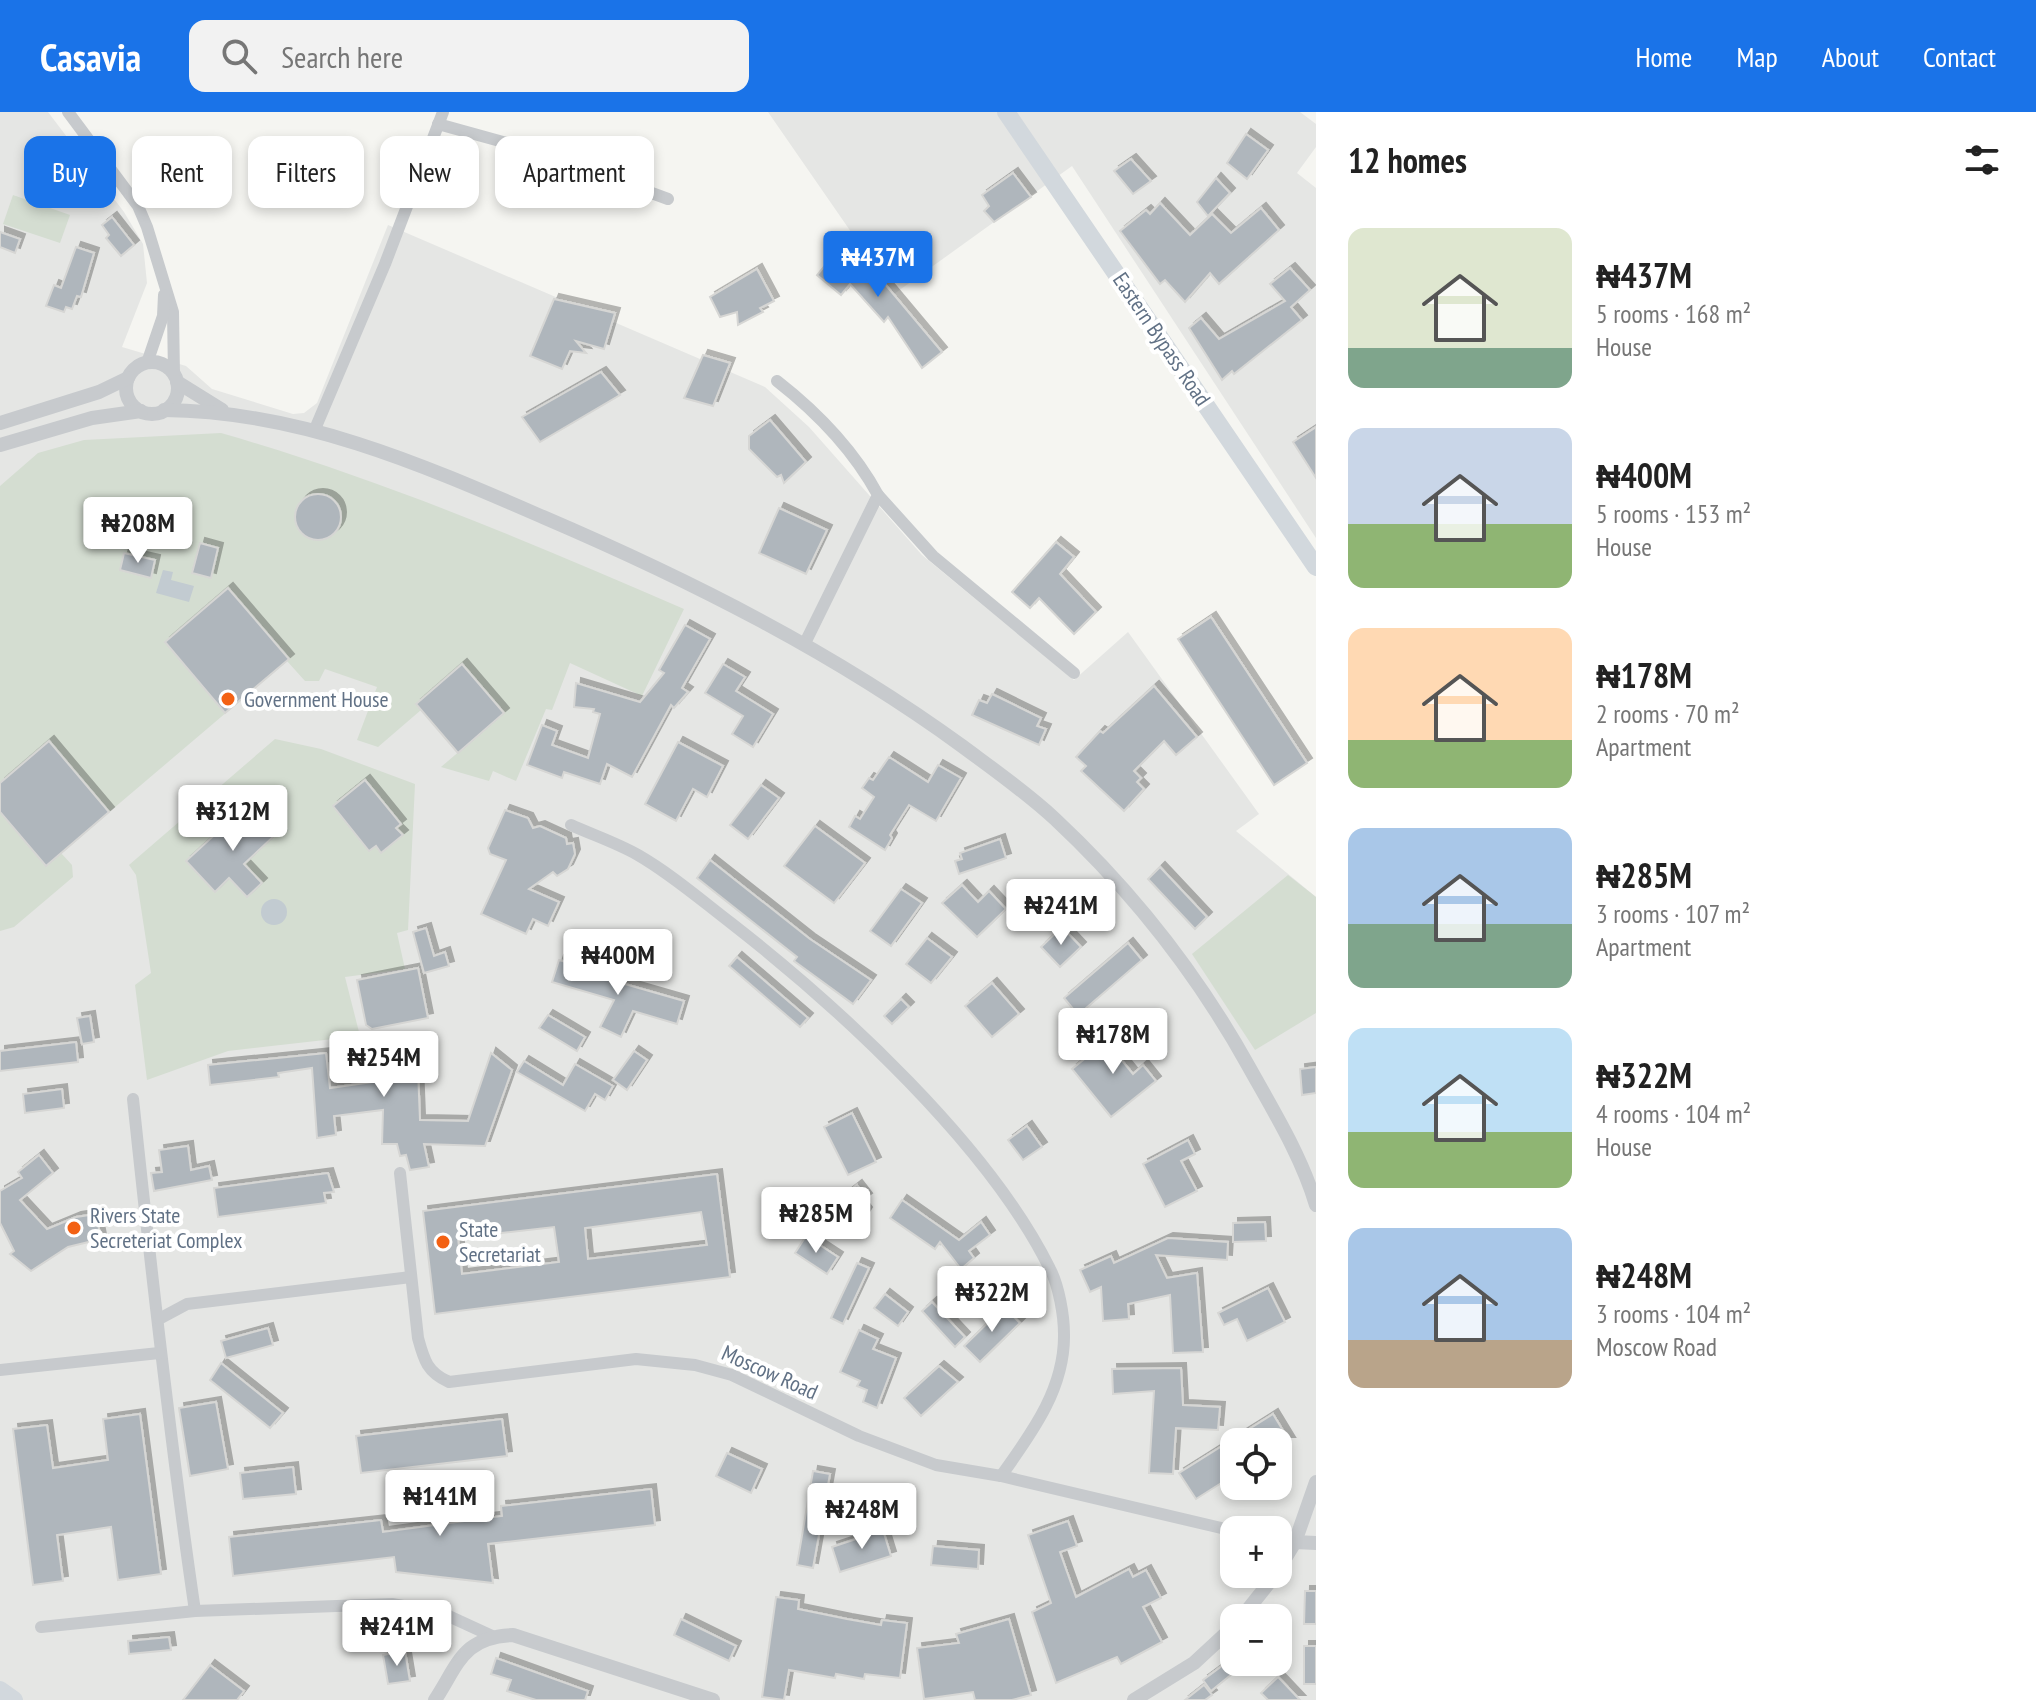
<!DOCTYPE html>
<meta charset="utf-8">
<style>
:root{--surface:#fff;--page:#f2f2f2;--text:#222;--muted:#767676;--accent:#1a73e8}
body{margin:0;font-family:"PT Sans Narrow",sans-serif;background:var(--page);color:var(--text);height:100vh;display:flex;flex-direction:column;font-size:30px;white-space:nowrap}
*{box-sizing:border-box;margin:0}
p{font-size:26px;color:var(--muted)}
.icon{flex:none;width:44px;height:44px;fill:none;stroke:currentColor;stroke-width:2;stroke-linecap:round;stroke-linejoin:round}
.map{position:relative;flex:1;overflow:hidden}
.details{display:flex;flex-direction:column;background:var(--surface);width:720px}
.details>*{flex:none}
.hud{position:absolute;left:24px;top:24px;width:760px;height:72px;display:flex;gap:16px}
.buttons{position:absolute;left:1220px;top:1316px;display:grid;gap:16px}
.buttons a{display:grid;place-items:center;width:72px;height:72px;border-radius:16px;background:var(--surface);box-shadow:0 4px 12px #0003;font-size:40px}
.price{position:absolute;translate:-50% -68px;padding:0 18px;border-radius:8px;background:#fff;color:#222;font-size:26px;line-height:52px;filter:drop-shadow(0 2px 4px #0008)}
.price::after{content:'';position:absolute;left:50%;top:48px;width:24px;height:18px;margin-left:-12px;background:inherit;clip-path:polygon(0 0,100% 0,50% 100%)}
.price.selected{background:var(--accent);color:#fff}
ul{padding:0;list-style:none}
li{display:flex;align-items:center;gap:24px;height:200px;padding:0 32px}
li span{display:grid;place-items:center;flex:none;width:224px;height:160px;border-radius:16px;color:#555}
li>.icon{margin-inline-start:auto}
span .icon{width:96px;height:96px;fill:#fffc;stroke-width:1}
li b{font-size:34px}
h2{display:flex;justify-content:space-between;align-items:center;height:96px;padding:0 32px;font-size:34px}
.tag{padding:0 28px;border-radius:16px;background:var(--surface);box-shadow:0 4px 12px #0003;font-size:28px;line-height:72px}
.tag.selected{background:var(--accent);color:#fff}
header{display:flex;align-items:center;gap:48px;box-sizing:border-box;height:112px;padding:0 40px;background:var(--accent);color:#fff}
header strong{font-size:38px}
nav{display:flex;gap:44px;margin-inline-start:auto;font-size:28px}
.search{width:560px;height:72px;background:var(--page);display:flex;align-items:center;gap:20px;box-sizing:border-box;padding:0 28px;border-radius:16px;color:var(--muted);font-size:30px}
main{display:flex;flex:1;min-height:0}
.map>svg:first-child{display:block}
.built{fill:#e5e6e4;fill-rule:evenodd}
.green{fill:#d4ddd1}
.water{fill:#c2cbd1}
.building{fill:#afb6bc;stroke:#d6d6d4;stroke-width:2;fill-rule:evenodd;filter:url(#shadow)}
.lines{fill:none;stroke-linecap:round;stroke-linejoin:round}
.minor{stroke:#c7cacd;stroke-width:12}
.tertiary{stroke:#c7cacd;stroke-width:14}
.primary{stroke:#d2d8dd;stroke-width:18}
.poi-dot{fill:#f36113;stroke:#fff;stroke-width:3}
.labels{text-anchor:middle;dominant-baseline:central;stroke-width:8;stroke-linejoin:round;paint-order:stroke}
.street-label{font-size:22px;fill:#617185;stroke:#fff}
.poi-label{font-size:22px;fill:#617185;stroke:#fff;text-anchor:start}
</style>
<header>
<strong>Casavia</strong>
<div class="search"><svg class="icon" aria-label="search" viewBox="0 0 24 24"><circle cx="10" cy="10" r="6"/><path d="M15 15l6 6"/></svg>Search here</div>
<nav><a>Home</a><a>Map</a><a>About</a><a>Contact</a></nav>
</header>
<main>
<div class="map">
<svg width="1316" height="1588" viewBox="0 0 1316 1588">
<defs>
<filter id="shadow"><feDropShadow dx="5" dy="-5" stdDeviation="0" flood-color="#0004"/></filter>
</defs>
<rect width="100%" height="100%" fill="#f5f5f1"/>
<g class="built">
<path d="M0,0H48L124,100L143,132L147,171L122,235L186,254L212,277L293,302L304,301L317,291L388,113L765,275L809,315L922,443L1074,568L1128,520L1259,702L1236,719L1316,785V1588H0ZM1234,1330H1278V1374H1234ZM1234,1418H1278V1462H1234ZM1234,1506H1278V1550H1234Z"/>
<polygon points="768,0 1300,0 1316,12 1316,35 1297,61 1316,76 1316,426 1072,54 894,182"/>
</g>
<g class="green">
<polygon points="13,83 70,103 60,131 3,112"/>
<path d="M221,321C381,367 532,431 684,497L642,584L570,551L552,598L546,597L516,669L493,659L489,669L441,655L504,601L462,552L416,592L421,598L378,635L357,628L377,575L325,557L319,569H305L287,549L61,741L72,753L73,765L14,815L0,819V374L38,341L84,328Z"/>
<polygon points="275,627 321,637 415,672 408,818 397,821 405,857 345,865 360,924 228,939 147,968 135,873 151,861 136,763 129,753"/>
<polygon points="1288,763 1316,785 1316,901 1255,938 1192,842"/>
</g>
<g class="water">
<polygon points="163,458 173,460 171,468 194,474 189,490 156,481"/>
<circle cx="274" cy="800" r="13"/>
</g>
<g class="building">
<polygon points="1246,22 1268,38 1247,67 1227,51"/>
<polygon points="1131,47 1151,69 1133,82 1114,59"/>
<polygon points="1013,61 1031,85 994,110 984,99 989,94 982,83"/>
<polygon points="1216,66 1230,81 1208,104 1197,90"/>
<polygon points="1160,91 1190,123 1212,102 1231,121 1261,96 1279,118 1219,172 1210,161 1185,190 1165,168 1160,172 1120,119 1146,98 1150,102"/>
<polygon points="112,105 134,133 121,144 106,126 109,123 102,113"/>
<polygon points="0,120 20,127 15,141 0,135"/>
<polygon points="843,132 876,155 879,151 890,162 884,171 942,240 922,256 888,205 884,210 850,172 841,183 817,163"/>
<polygon points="76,135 94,141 81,185 77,184 72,197 66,195 64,200 46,194 54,173 61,176"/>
<polygon points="1290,156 1310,178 1291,195 1302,208 1234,262 1232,259 1222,268 1189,216 1201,206 1219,227 1285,189 1270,172"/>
<polygon points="757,157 774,189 760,196 763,200 738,213 737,200 720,205 710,185"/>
<polygon points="554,187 615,201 604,237 576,229 586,241 570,239 562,257 530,244"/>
<polygon points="703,243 730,251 713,294 684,286"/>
<polygon points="601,260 620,283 540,330 522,305"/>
<polygon points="770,308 806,350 784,371 781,363 777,365 749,337 749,324"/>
<polygon points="1316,315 1316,366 1293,330"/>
<circle cx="318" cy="405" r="23"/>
<polygon points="779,396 827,418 806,462 759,441"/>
<polygon points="1056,430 1074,445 1060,462 1096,500 1074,522 1039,486 1030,496 1012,480"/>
<polygon points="200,431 218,436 211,466 192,461"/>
<polygon points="124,441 155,448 151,466 120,458"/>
<polygon points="228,476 289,547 225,601 165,530"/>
<polygon points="1211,505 1307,651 1274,673 1178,527"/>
<polygon points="685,513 710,527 682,576 688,580 674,596 671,593 632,665 607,652 600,672 564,660 562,666 527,653 542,613 557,619 552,633 588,646 600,602 593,600 594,597 574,595 576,571 640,590 664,561 659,558"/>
<polygon points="462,552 504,601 458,641 416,592"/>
<polygon points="723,552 745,565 736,579 773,602 753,635 732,622 743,604 705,581"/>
<polygon points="1154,574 1197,625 1176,643 1164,629 1134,659 1141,666 1137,670 1144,677 1124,699 1081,659 1086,654 1076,645 1100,619 1103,621"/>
<polygon points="992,582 1041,606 1037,614 1046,617 1039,633 972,603 979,588 987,591"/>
<polygon points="49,629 109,700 46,754 0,700 0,671"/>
<polygon points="678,630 723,654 707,685 693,677 676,709 645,692"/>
<polygon points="889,645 928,670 938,653 961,666 936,709 909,693 890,723 892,726 885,738 849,715 855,704 860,707 874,685 862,676 869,666 873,668"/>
<polygon points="365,668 401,712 396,716 403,723 381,741 376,734 369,739 333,694"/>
<polygon points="761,673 779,686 748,727 730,713"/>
<polygon points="247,693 275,723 244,752 262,771 247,785 229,766 215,780 186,749"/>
<polygon points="505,698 528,706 533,716 540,714 566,726 567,732 573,731 575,742 568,757 557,764 553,760 529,777 559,790 548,814 533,807 526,822 481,802 506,748 490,742 488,736"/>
<polygon points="815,714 865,751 834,791 784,754"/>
<polygon points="1000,727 1006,746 959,762 955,749 962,747 960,741"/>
<polygon points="710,748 810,827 871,868 853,892 794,849 797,845 697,766"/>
<polygon points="1160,755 1207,805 1195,817 1148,767"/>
<polygon points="962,773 978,790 989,779 1006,797 977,825 942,791"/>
<polygon points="901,777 922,791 891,834 870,819"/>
<polygon points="1062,815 1081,835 1060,855 1041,835"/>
<polygon points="426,816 434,844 445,840 449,854 424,861 413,820"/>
<polygon points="927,826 952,845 931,871 906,852"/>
<polygon points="1128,831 1142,848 1078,903 1064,886"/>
<polygon points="737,845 808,906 800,915 729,854"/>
<polygon points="559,848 612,863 611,868 684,889 677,912 633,899 621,925 600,915 614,888 552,870"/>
<polygon points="418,856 428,906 372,917 366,913 357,868"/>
<polygon points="992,871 1019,902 992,925 965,894"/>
<polygon points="901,887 909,895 892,912 884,904"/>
<polygon points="548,903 585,925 577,939 539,916"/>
<polygon points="90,904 94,930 82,932 77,906"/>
<polygon points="1118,920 1131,936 1119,945 1133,962 1143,953 1156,969 1111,1005 1072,957"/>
<polygon points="76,930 78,950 0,959 0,939"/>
<polygon points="417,933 420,1008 468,1009 491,941 512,958 485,1034 424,1032 429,1055 410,1058 406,1043 400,1044 397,1032 382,1032 383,998 334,1004 336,1023 317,1026 312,956 278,961 279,965 210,973 208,953 326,941 330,976 380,969 378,934"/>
<polygon points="634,939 647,948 627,978 613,968"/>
<polygon points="524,949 563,973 575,952 613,974 605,988 595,982 585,999 517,960"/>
<polygon points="1316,955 1316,981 1302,983 1300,957"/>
<polygon points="62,977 64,996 25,1001 23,982"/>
<polygon points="852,1001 876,1050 848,1063 824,1015"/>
<polygon points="1027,1014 1042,1035 1023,1048 1008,1028"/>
<polygon points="1188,1028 1195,1042 1181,1049 1197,1079 1165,1095 1143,1052"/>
<polygon points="188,1034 191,1058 209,1054 212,1068 154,1079 151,1061 162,1060 159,1038"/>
<polygon points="39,1043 53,1061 20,1088 47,1117 76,1105 96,1102 101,1127 68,1135 31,1159 10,1142 14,1139 0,1111 0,1079 22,1066 18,1060"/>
<polygon points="328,1061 334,1080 324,1081 326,1091 218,1105 214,1076"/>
<path d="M717,1062L730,1165L435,1202L423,1099ZM701,1100L707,1133L588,1147L585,1116ZM554,1115L559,1150L462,1162L458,1126Z"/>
<polygon points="857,1073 867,1086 860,1091 867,1100 858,1114 838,1088"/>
<polygon points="902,1088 959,1128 981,1110 990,1123 969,1139 974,1146 961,1157 940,1130 935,1137 890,1106"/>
<polygon points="1265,1110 1266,1129 1233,1130 1233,1111"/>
<polygon points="806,1124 838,1145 827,1162 795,1141"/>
<polygon points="1168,1126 1228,1130 1227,1148 1156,1143 1167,1166 1197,1161 1203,1240 1173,1241 1170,1183 1128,1192 1129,1207 1103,1209 1101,1175 1090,1180 1080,1158 1111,1144 1114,1151"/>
<polygon points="857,1151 869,1156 843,1212 831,1206"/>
<polygon points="1268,1176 1285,1210 1247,1229 1237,1207 1224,1213 1218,1201"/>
<polygon points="885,1182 908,1200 898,1214 874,1196"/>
<polygon points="932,1190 965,1225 955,1235 922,1199"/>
<polygon points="1004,1195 1020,1211 980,1250 964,1234"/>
<polygon points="268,1216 273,1233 226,1246 221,1229"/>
<polygon points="859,1218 878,1227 873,1237 896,1246 877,1296 863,1290 867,1278 857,1274 860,1269 840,1260"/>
<polygon points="221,1251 283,1301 270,1316 210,1268"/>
<polygon points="939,1254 958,1270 921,1304 904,1286"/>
<polygon points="1181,1256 1183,1293 1220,1295 1218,1318 1176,1316 1173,1362 1149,1361 1154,1279 1113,1282 1112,1257"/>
<polygon points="216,1290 228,1357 190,1364 179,1296"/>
<polygon points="140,1302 161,1462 118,1468 111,1415 57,1423 63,1469 33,1473 13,1317 47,1313 53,1356 108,1348 103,1307"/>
<polygon points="1273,1302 1290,1330 1234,1330 1234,1363 1196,1387 1179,1361"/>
<polygon points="502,1307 507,1344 361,1361 356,1324"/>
<polygon points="727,1341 762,1357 751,1381 716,1364"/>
<polygon points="293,1355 296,1382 243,1387 240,1361"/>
<polygon points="813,1359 830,1362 813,1456 797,1453"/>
<polygon points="651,1377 655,1413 488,1432 493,1471 396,1460 394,1445 233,1464 229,1425 381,1408 383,1420 502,1404 501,1394"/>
<polygon points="1068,1409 1077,1434 1060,1440 1076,1485 1129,1457 1133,1465 1146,1458 1161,1486 1143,1495 1162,1530 1121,1552 1117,1545 1056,1571 1032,1500 1051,1491 1028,1423"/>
<polygon points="883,1418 891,1444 840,1460 832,1435"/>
<polygon points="933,1434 979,1438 978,1457 931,1453"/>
<polygon points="1305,1479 1316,1479 1316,1512 1304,1512"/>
<polygon points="776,1485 799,1488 798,1497 847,1507 881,1513 882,1508 907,1511 900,1566 865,1562 864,1567 836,1562 835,1566 789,1558 784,1588 762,1585"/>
<polygon points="681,1507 736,1534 729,1549 674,1523"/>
<polygon points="1009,1507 1031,1583 1012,1588 975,1588 973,1580 924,1587 917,1536 959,1531 956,1522"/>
<polygon points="169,1525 171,1538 129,1542 128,1529"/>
<rect x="1304" y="1534" width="12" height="38"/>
<polygon points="405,1539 410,1569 388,1572 383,1543"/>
<polygon points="496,1546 588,1579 585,1588 536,1588 507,1579 511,1568 491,1562"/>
<polygon points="1230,1548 1237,1558 1211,1579 1203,1568"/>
<polygon points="210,1553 244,1579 237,1588 183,1588"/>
<polygon points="1278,1565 1282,1569 1300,1588 1268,1588 1261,1581"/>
<polygon points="1204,1573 1212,1583 1205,1588 1185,1588"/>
</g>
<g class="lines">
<g class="minor">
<polyline points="68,0 138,94 147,115 173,200 174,263"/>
<polyline points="438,12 543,41 668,87"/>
<polyline points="147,251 163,204 164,183"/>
<path d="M777,269C818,301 853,337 878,383L804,533"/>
<polyline points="315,317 385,152 443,0"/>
<polyline points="878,383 933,444 1074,561"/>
<path d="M571,713C593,723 617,731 638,743C671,762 701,788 731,811C840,896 989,1033 1050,1157C1059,1174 1064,1204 1064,1222C1065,1277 1031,1322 1001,1364"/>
<path d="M133,987C151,1158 170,1329 195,1499"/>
<path d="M400,1061L418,1226C424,1248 427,1260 449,1270L636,1247L695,1253L732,1263L859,1324L936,1353L1001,1364L1234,1419"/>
<polyline points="159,1207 187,1192 411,1165"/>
<polyline points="0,1258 159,1241"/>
<polyline points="1278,1428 1295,1430"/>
<polyline points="41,1515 195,1499 392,1492 442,1501 492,1524"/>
</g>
<g class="tertiary">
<circle cx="152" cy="276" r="26"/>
<polyline points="177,270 222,298"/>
<path d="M164,298C300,299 421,352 543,405C690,468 833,540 962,634C993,657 1026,680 1055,707C1131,778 1198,863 1249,955C1273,998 1302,1045 1316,1093"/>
<polyline points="0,311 99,280 128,266"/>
<polyline points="0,333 92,306 141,299"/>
<polyline points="1295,1430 1316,1431"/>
<polyline points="1278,1458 1295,1430 1316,1370"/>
<polyline points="1241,1506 1276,1462"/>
<path d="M435,1588C459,1551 463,1525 513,1523L713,1588"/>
<polyline points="1134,1588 1194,1551 1234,1514"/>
</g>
<g class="primary">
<polyline points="1006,0 1316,455"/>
<polyline points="0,1578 14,1588"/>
</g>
</g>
<g class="poi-dot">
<circle cx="228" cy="587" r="8"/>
<circle cx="74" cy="1116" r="8"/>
<circle cx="443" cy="1130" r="8"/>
</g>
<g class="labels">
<g class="street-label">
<text transform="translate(1162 227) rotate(56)">Eastern Bypass Road</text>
<text transform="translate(770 1260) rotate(24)">Moscow Road</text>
</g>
<g class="poi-label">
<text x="244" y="587">Government House</text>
<text x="90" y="1103">Rivers State<tspan x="90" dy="25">Secreteriat Complex</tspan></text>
<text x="459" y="1117">State<tspan x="459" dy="25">Secretariat</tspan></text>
</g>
</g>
</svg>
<div class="buttons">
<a><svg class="icon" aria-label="locate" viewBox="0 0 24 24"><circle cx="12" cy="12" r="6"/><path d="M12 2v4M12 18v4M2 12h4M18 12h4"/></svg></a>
<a>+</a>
<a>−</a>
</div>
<b class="price selected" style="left:878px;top:187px">₦437M</b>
<b class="price" style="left:138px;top:453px">₦208M</b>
<b class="price" style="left:233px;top:741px">₦312M</b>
<b class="price" style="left:1061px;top:835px">₦241M</b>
<b class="price" style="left:618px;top:885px">₦400M</b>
<b class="price" style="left:1113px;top:964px">₦178M</b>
<b class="price" style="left:384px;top:987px">₦254M</b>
<b class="price" style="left:816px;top:1143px">₦285M</b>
<b class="price" style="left:992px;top:1222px">₦322M</b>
<b class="price" style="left:440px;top:1426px">₦141M</b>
<b class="price" style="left:862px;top:1439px">₦248M</b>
<b class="price" style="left:397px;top:1556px">₦241M</b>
<div class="hud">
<a class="tag selected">Buy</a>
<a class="tag">Rent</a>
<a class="tag">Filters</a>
<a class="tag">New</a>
<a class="tag">Apartment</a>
</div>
</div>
<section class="details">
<h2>12 homes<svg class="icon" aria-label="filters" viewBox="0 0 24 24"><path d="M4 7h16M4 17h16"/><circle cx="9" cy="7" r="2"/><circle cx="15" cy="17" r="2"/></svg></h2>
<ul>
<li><span style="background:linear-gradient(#dfe7d0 75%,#7fa58c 0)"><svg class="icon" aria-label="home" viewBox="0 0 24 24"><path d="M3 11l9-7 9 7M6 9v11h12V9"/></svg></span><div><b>₦437M</b><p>5 rooms · 168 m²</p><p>House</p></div></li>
<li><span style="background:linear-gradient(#c9d6e8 60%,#8fb573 0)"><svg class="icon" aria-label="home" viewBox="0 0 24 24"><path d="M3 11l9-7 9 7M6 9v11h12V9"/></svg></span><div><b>₦400M</b><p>5 rooms · 153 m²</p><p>House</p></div></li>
<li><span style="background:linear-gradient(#ffd9b3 70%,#8fb573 0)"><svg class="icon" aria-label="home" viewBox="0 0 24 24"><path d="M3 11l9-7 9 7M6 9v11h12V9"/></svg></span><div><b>₦178M</b><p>2 rooms · 70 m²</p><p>Apartment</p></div></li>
<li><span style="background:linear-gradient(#a9c7e8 60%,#7fa58c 0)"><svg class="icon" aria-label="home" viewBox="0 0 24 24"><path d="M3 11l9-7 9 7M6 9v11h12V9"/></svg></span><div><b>₦285M</b><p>3 rooms · 107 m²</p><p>Apartment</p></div></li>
<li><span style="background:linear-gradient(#bfe0f5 65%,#8fb573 0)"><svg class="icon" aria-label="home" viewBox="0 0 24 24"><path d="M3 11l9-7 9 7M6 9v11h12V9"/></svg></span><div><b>₦322M</b><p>4 rooms · 104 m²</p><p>House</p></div></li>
<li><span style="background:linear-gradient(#a9c7e8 70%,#b9a48a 0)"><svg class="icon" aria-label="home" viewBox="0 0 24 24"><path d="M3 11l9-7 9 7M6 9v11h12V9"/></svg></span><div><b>₦248M</b><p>3 rooms · 104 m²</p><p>Moscow Road</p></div></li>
</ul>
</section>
</main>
